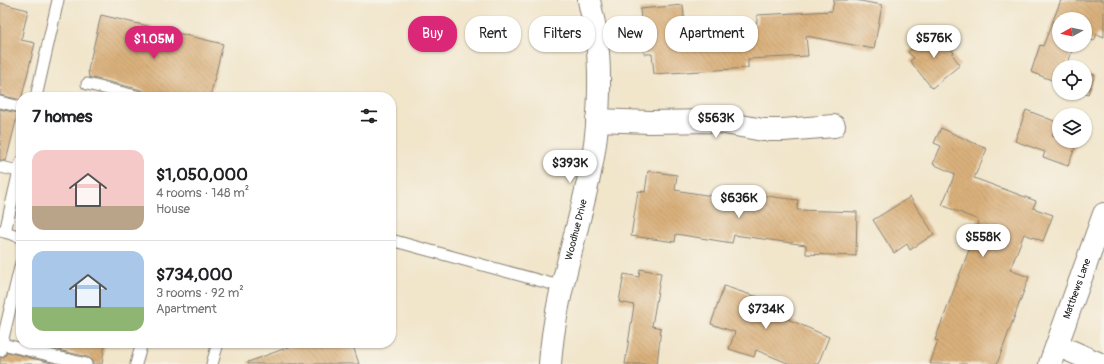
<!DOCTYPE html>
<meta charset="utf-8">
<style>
:root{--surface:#fff;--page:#f2f2f2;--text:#202124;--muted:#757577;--line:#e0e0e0;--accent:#db2777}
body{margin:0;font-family:Pangolin,sans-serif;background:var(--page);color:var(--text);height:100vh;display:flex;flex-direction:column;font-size:15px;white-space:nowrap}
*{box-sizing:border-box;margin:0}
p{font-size:13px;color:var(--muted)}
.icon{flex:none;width:22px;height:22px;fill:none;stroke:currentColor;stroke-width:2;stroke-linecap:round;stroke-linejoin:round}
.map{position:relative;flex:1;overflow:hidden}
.drawer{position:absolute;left:16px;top:92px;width:380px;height:256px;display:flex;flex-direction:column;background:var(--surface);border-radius:16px;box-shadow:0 1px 3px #0004}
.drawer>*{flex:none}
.hud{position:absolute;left:408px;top:16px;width:380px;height:36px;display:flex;gap:8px}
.needle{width:26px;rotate:262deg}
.controls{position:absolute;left:1052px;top:12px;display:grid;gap:8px}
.controls a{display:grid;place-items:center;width:40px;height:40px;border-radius:50%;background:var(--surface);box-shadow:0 1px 3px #0004;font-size:20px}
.price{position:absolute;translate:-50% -34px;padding:0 9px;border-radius:14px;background:#fff;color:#222;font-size:13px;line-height:26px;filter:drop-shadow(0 1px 2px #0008)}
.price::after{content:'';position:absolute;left:50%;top:24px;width:12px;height:9px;margin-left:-6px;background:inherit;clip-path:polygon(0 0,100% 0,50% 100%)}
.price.current{background:var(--accent);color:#fff}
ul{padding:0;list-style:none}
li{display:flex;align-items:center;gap:12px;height:100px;padding:0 16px}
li+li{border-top:1px solid var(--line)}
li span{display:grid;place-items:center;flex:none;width:112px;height:80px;border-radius:12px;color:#555}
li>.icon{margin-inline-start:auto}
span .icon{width:48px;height:48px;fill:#fffc;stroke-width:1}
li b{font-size:17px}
h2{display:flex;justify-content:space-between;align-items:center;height:48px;padding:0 16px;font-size:17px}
.chip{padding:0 14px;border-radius:16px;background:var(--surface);box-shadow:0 1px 3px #0004;font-size:14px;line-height:36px}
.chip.current{background:var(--accent);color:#fff}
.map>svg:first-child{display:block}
.building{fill:url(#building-back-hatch)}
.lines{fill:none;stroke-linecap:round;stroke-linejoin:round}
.service-casing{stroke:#868073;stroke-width:13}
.minor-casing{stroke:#868073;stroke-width:24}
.tertiary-casing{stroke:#868073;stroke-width:24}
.service{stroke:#fff;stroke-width:11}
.minor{stroke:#fff;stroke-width:22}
.tertiary{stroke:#fff;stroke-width:22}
.labels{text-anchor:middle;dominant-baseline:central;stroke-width:4;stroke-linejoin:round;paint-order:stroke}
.street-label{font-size:10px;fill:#1c1c1c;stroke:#f7f3e8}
</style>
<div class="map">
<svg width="1104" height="364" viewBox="0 0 1104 364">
<defs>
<pattern id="building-back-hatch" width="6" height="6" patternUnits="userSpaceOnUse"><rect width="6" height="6" fill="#d9b07b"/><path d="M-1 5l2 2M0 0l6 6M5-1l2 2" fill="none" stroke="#ba976a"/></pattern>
</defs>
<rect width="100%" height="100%" fill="#f7f3e8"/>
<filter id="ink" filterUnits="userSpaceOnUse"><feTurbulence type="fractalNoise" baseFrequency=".025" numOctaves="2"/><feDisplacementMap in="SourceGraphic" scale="8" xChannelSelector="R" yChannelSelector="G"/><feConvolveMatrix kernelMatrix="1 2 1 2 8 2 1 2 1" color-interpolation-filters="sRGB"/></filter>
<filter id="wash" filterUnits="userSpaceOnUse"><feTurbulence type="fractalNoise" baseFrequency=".012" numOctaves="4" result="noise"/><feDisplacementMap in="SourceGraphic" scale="16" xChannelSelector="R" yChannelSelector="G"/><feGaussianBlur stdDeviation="0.9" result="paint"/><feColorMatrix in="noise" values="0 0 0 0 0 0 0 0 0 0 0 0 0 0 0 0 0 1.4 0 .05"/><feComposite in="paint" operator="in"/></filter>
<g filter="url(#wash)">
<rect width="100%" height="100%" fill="#f1e5ca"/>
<g id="blocks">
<g class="building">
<polygon points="834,0 855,0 882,5 874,49 806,36 808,56 748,59 748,68 654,74 652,54 644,54 640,9 683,5 685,29 757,23 757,15 832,11"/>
<polygon points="1061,0 1104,0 1104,37 1097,34 1094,41 1085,38 1085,19 1059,19 1059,45 1074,45 1067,66 1071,67 1059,67 1059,83 1031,72 1040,45 1043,46"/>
<polygon points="0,3 28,10 21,40 35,43 21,100 0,95"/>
<polygon points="101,15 223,44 210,97 147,97 145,92 142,90 89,77 88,70"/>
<polygon points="936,30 954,53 952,54 960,65 932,88 910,61 914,58 908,52"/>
<polygon points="1085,72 1095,75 1088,94 1085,93"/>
<polygon points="0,109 18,113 6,161 0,160"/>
<polygon points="1026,110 1057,122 1052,136 1059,139 1059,141 1066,141 1076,145 1068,166 1043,157 1045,152 1015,141"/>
<polygon points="941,128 987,149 974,178 1036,201 1033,208 1053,215 1043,241 1024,234 1010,270 1029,277 997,364 930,364 938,341 935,340 978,226 977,225 978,220 942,205 955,174 933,164 941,146 934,143"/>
<polygon points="648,171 677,175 675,190 749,202 750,194 798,200 797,210 857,212 856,256 806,254 806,245 734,235 732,243 676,234 675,242 631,236 638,191 645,192"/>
<polygon points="910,197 934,234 910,250 907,244 894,253 873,220"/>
<polygon points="640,269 661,273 652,326 661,328 657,364 625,364 634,305 619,302 624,274 639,277"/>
<polygon points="724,286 772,302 769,311 829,337 818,364 790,364 756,350 754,357 729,349 735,332 711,324"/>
<polygon points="28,343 105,343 102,364 93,364 91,359 88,357"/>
<polygon points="300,343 352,343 359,364 248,364 248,362"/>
<polygon points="7,352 56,364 0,364 0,358 5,356"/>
</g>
</g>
</g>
<g filter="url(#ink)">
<use href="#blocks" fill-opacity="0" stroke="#868073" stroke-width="1"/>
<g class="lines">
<g class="service-casing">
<g id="service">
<polyline points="87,84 140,97"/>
<polyline points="36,97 58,0"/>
<polyline points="0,102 21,107"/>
<polyline points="0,167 19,171"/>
<polyline points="0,231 5,232 21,162"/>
<polyline points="5,232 21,237"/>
<polyline points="391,240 563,287"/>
<polyline points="2,344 70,360 69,364"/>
<polyline points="0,351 21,263"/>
<polyline points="70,360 86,364"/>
<polyline points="136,364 142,343"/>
<polyline points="212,364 218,343"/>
</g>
</g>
<g class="minor-casing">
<g id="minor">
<polyline points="597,120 650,122 714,121 763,130 783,130 834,126"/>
<polyline points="1057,345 1100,364"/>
</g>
</g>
<g class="tertiary-casing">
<g id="tertiary">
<path id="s1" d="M550,364C554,301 576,239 589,177C599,133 602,78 596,33C594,22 591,11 589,0"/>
<path id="s2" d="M1050,364L1104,214"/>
</g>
</g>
<use href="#service" class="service"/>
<use href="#minor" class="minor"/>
<use href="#tertiary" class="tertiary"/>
</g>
</g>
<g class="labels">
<g class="street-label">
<text stroke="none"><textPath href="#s1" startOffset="137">Woodhue Drive</textPath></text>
<text stroke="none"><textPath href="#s2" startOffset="80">Matthews Lane</textPath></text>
</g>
</g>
</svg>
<div class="controls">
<a><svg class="needle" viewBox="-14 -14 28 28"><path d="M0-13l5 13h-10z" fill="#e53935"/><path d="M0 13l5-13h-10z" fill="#757577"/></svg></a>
<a><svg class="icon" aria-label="locate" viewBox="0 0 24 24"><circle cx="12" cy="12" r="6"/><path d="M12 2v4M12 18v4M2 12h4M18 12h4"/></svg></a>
<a><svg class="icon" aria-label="layers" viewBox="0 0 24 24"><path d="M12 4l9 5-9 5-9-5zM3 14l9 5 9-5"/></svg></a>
</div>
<b class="price" style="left:934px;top:59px">$576K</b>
<b class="price current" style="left:154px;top:60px">$1.05M</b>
<b class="price" style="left:716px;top:139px">$563K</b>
<b class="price" style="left:570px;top:184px">$393K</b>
<b class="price" style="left:739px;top:219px">$636K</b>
<b class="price" style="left:983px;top:258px">$558K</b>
<b class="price" style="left:766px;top:330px">$734K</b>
<div class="hud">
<a class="chip current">Buy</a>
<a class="chip">Rent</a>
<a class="chip">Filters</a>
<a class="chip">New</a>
<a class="chip">Apartment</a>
</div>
<section class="drawer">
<h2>7 homes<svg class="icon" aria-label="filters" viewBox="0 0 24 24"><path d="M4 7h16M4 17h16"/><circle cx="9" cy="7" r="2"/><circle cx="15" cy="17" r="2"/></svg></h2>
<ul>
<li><span style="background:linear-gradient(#f6c9c9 70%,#b9a48a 0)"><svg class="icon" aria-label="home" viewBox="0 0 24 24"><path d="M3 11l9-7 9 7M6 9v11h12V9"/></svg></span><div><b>$1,050,000</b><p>4 rooms · 148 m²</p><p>House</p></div></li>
<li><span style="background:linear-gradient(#a9c7e8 70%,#8fb573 0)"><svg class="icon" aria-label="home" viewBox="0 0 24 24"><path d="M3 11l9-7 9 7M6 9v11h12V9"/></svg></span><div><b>$734,000</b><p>3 rooms · 92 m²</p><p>Apartment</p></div></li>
</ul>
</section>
</div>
